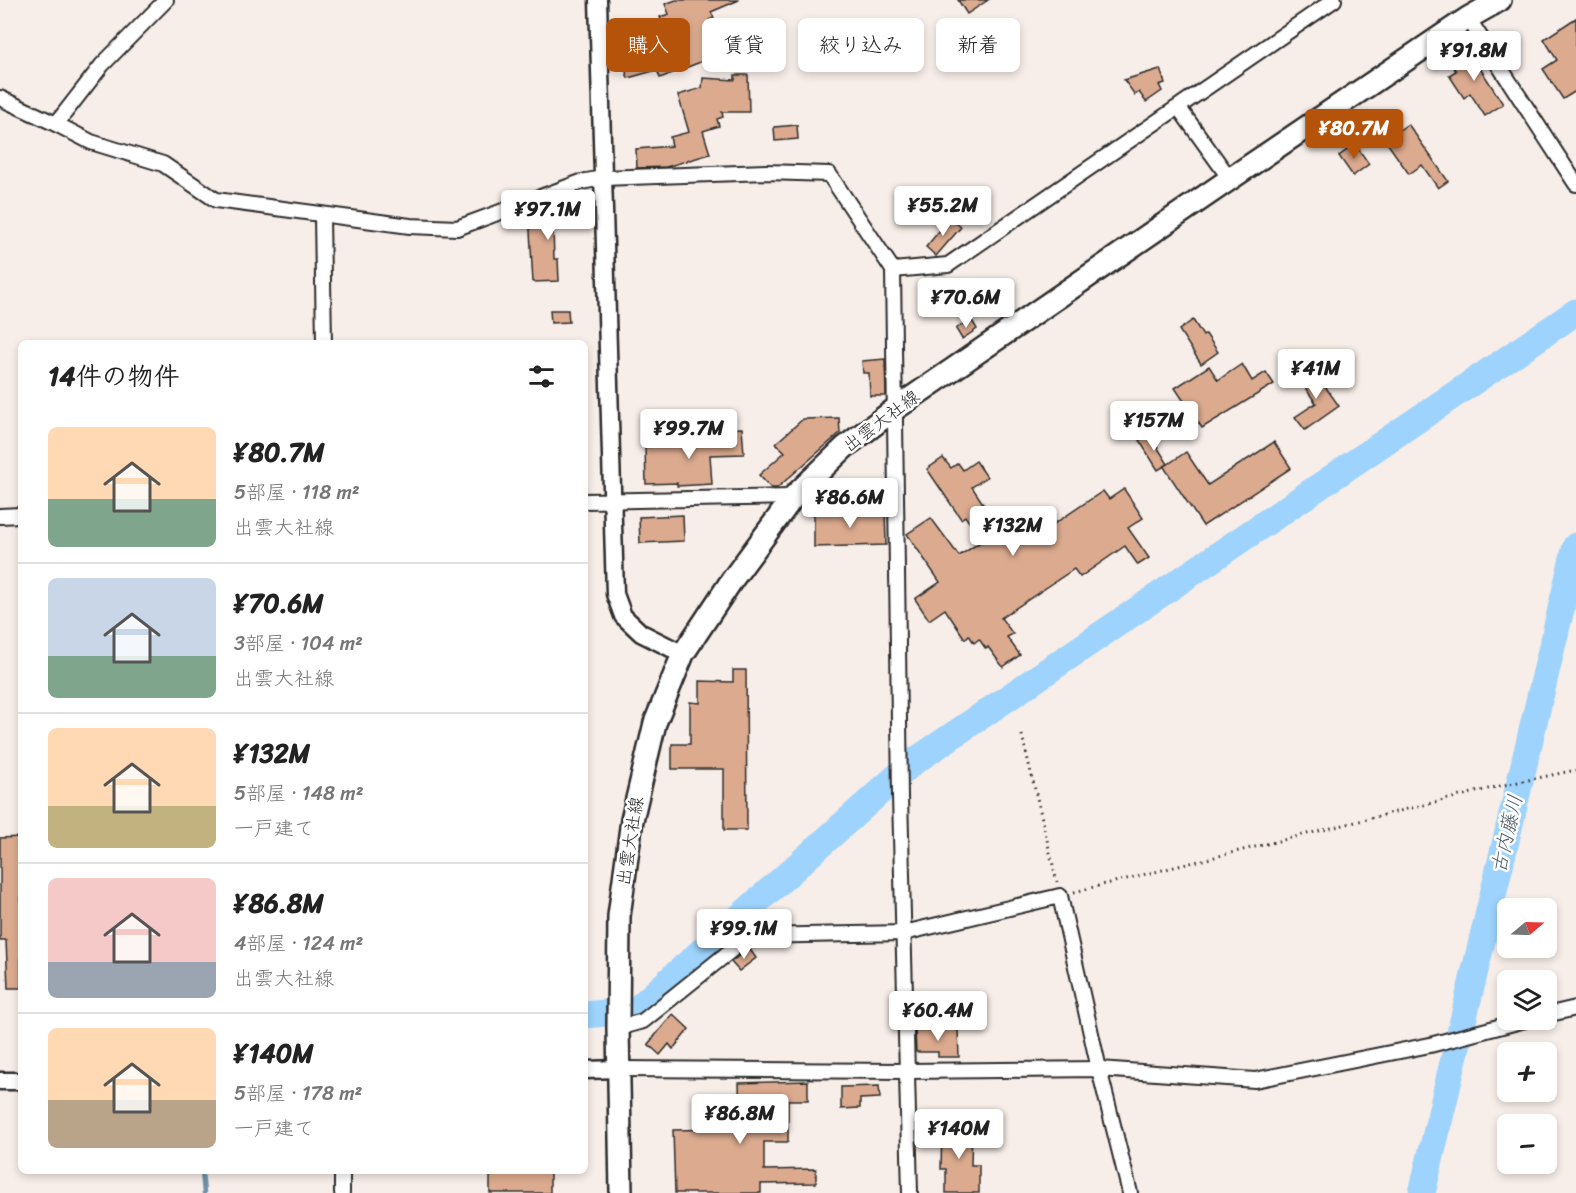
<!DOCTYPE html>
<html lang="ja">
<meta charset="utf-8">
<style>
:root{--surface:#fff;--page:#f2f2f2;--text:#222;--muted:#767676;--line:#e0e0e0;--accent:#b45309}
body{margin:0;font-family:Sriracha,"Klee One",sans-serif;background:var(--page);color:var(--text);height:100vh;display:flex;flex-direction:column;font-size:22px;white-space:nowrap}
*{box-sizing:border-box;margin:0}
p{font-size:20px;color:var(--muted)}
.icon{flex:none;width:33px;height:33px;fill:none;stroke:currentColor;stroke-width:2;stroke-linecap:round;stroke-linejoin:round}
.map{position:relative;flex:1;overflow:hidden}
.drawer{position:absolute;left:18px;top:340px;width:570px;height:834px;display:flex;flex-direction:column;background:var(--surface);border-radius:9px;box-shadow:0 3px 9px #0003}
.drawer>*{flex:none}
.top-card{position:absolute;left:606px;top:18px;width:570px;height:54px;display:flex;gap:12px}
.needle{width:39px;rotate:71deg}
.buttons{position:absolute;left:1497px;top:898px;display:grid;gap:12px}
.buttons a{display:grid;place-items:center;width:60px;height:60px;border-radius:9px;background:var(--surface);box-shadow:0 3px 9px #0003;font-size:30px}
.price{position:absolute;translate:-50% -51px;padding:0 14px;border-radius:6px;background:#fff;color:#222;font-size:20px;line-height:39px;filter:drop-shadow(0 2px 3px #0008)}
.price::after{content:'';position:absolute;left:50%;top:36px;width:18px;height:14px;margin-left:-9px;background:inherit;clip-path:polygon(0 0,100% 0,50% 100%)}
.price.on{background:var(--accent);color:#fff}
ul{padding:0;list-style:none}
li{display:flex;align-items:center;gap:18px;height:150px;padding:0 30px}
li+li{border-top:2px solid var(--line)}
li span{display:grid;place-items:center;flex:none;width:168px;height:120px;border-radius:9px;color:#555}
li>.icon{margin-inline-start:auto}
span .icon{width:72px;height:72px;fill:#fffc;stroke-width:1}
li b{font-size:26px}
h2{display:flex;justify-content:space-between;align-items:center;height:72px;padding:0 30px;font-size:26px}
.chip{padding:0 21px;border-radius:9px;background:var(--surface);box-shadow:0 3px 9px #0003;font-size:21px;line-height:54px}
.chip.on{background:var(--accent);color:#fff}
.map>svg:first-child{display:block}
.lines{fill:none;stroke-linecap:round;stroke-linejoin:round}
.stream{stroke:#6f90a8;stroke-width:4.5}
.river{stroke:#9dd3fc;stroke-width:27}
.building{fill:#dcab8f;stroke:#2b2b2b;stroke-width:1.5}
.minor-casing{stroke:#2b2b2b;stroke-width:18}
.tertiary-casing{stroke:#2b2b2b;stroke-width:21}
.primary-casing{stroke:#2b2b2b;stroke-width:26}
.path{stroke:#2b2b2b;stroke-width:3;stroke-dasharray:1.5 4.5;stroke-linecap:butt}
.minor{stroke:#fff;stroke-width:14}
.tertiary{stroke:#fff;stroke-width:16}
.primary{stroke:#fff;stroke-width:21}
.labels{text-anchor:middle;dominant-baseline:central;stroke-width:5;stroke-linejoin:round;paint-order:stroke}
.street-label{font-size:18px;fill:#2b2b2b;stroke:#fff}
.water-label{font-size:20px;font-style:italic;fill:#4d5d6a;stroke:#fff}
</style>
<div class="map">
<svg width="1576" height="1193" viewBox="0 0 1576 1193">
<rect width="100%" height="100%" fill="#f8eee9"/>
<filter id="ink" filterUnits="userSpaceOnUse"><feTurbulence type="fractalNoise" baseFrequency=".0167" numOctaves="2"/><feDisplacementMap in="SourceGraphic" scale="12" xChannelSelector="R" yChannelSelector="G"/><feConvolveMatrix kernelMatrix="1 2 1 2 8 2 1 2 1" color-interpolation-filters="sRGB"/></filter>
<g filter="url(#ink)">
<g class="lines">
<polyline class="stream" points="202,1172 204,1193"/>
<g class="river">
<polyline points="585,1015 636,1010 912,763 1576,312"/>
<polyline points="1422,1193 1576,546"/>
</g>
</g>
<g class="building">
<polygon points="676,0 739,0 711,12 714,18 709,20 716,37 712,39 718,55 660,78 657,70 628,78 621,56 636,51 638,58 671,46 660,17 669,14 665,4"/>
<polygon points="958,0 988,0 967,14"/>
<polygon points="1576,18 1576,91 1563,99 1543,69 1557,60 1544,39"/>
<polygon points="1467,48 1503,104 1485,116 1470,93 1464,98 1449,75 1456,71 1448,60"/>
<polygon points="1160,69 1165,83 1159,85 1162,91 1146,102 1139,92 1135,95 1124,80"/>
<polygon points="735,75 748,75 749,112 722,112 723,117 717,119 719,126 703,131 710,154 666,167 637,168 636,149 672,146 670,137 689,132 678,95 702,88 703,78 735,80"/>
<polygon points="1408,124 1448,181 1438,188 1422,165 1409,174 1385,140"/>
<polygon points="797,125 798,139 775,141 774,127"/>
<polygon points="1355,144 1369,164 1353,176 1339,156"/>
<polygon points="576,206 577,228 553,229 554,259 558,259 559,281 533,282 529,214 558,211 558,207"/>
<polygon points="950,218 961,227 936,256 926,247"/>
<polygon points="550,310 568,310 569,322 551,323"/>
<polygon points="971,319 977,329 962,339 956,329"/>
<polygon points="1193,320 1203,336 1206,334 1218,352 1201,364 1179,330"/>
<polygon points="885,359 886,396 870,396 869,373 863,373 862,361"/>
<polygon points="1242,364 1252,381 1266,372 1274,384 1202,428 1175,388 1209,366 1218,380"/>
<polygon points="1312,368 1339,406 1305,430 1295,417 1316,403 1298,378"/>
<polygon points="839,418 840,433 777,488 771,488 759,475 785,452 776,443 803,419"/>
<polygon points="742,428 744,454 710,455 712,484 677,486 677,483 646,484 645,447 723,442 723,429"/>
<polygon points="1149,434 1168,464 1158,470 1139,440"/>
<polygon points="1274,442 1291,468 1203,526 1164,467 1186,452 1208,485"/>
<polygon points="943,458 951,468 958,463 963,470 976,461 987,477 972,487 1000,529 1008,523 1015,534 1026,527 1033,538 1103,491 1109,499 1124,489 1143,518 1128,528 1149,558 1138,565 1125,546 1080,577 1074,569 1001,618 1013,634 1007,637 1020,655 1003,667 988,647 986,649 979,639 974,643 969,635 965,639 945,609 929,620 915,599 940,582 907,534 931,518 959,556 982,541 965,516 961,519 927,469"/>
<polygon points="885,510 886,545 814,547 814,512"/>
<polygon points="683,515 684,541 640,543 639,517"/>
<polygon points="733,670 746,670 747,830 724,830 724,769 672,769 672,744 690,744 690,702 700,703 700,681 733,682"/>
<polygon points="21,837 21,988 8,988 6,940 0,940 0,838"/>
<polygon points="749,948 756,958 739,971 731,962"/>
<polygon points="673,1014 689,1029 673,1049 669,1044 660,1055 648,1044"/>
<polygon points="958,1029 959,1057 938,1057 938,1052 916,1052 915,1030"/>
<polygon points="808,1081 808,1100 788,1100 788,1142 764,1142 764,1170 816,1169 816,1183 761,1184 761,1193 675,1193 673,1130 730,1129 730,1124 740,1123 739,1083"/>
<polygon points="879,1086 880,1098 860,1099 860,1108 841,1109 841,1087"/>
<polygon points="942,1126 972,1126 971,1165 979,1165 979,1193 946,1193 946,1169 941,1169"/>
<rect x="490" y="1172" width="60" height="21"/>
</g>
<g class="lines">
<g class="minor-casing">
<g id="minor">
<polyline points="1468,18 1576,184"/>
<polyline points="0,98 56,124 102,65 166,0"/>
<polyline points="1179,108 1230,179"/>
<polyline points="56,124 91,142 163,164 216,200 410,226 457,228 581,182 603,178 766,172 829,174 893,270 948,265 1334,0"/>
<polyline points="322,216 324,344"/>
<polyline points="893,270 900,796 910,1193"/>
<polyline points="585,501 895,495"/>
<polyline points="0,516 21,515"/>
<polyline points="1546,1015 1576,1008"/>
<polyline points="618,1028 643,1021 749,936 904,933 1060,896 1099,1069 1130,1193"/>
<polyline points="618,1069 907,1071 1099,1069 1255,1080 1430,1045 1525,1020"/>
<polyline points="342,1172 342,1193"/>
</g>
</g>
<g class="tertiary-casing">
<g id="tertiary">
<polyline points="598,0 615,594 623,616 641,633 683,654"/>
<polyline points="585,1070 618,1069"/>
<polyline points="0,1081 21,1081"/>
</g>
</g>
<g class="primary-casing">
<polyline id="primary" points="621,1193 618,1028 619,916 632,820 655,723 683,654 732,580 794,496 845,447 895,409 1230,179 1468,18 1500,0"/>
</g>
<g class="path">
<polyline points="1022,735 1057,882"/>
<polyline points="1074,892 1504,785 1576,770"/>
</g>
<use href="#minor" class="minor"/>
<use href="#tertiary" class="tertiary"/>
<use href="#primary" class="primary"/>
</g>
</g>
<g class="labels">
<g class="street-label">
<text transform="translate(881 421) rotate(-37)">出雲大社線</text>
<text transform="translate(630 841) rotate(-81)">出雲大社線</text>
</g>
<g class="water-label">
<text transform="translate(1507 834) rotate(-77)">古内藤川</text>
</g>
</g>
</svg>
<div class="buttons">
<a><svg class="needle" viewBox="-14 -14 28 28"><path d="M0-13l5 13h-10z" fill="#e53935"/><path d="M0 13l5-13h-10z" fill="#767676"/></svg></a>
<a><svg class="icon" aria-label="layers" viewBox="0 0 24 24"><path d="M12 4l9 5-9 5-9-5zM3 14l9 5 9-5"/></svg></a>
<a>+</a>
<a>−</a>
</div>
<b class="price" style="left:1474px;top:82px">¥91.8M</b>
<b class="price on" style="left:1354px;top:160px">¥80.7M</b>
<b class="price" style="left:943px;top:237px">¥55.2M</b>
<b class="price" style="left:548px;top:241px">¥97.1M</b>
<b class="price" style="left:966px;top:329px">¥70.6M</b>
<b class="price" style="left:1316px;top:400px">¥41M</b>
<b class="price" style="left:1154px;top:452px">¥157M</b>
<b class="price" style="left:689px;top:460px">¥99.7M</b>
<b class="price" style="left:850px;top:529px">¥86.6M</b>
<b class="price" style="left:1013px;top:557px">¥132M</b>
<b class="price" style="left:744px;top:960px">¥99.1M</b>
<b class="price" style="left:938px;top:1042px">¥60.4M</b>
<b class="price" style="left:740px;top:1145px">¥86.8M</b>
<b class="price" style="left:959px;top:1160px">¥140M</b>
<div class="top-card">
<a class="chip on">購入</a>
<a class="chip">賃貸</a>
<a class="chip">絞り込み</a>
<a class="chip">新着</a>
</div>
<section class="drawer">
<h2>14件の物件<svg class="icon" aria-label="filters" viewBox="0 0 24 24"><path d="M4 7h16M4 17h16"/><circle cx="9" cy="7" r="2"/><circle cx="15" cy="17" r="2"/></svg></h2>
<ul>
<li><span style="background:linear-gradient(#ffd9b3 60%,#7fa58c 0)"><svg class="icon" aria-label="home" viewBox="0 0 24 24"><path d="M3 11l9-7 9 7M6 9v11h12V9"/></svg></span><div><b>¥80.7M</b><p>5部屋 · 118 m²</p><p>出雲大社線</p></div></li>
<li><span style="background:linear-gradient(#c9d6e8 65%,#7fa58c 0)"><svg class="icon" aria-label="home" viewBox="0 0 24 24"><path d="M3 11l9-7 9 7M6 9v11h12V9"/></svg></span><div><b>¥70.6M</b><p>3部屋 · 104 m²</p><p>出雲大社線</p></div></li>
<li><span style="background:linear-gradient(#ffd9b3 65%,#c2b280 0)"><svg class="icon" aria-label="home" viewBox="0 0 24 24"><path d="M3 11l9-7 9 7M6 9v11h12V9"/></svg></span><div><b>¥132M</b><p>5部屋 · 148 m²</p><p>一戸建て</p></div></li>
<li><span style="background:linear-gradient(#f6c9c9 70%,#9aa5b1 0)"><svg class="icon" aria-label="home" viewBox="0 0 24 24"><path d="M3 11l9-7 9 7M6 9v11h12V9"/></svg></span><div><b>¥86.8M</b><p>4部屋 · 124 m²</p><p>出雲大社線</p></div></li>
<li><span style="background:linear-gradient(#ffd9b3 60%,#b9a48a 0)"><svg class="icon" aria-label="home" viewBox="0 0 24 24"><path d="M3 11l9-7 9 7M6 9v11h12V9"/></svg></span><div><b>¥140M</b><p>5部屋 · 178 m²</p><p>一戸建て</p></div></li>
</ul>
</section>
</div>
